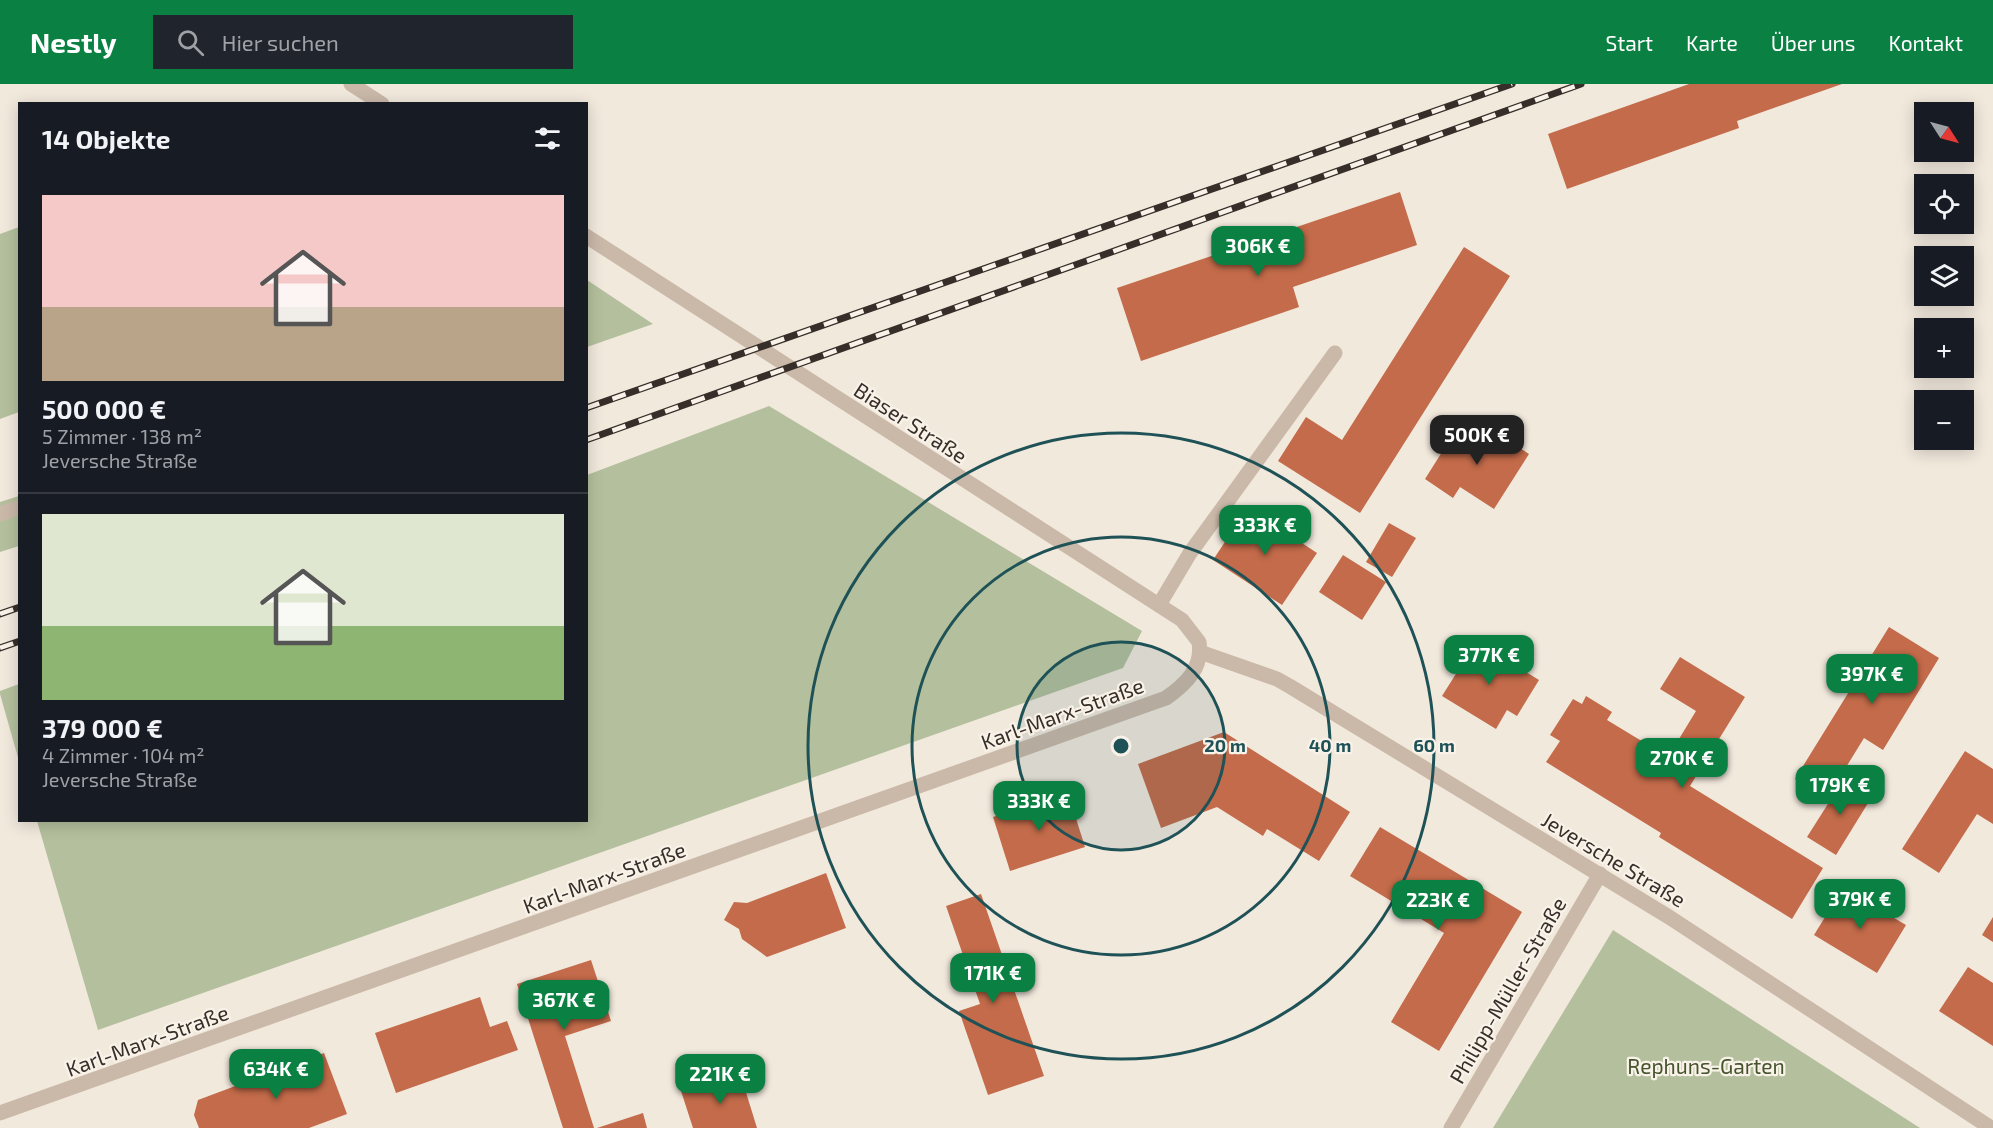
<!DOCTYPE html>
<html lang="de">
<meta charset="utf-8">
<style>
:root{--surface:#171b24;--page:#20242c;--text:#f1f3f6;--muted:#9ea1a6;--line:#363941;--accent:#0b8043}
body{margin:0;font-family:"Exo 2",sans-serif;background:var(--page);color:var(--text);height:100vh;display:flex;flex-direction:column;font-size:22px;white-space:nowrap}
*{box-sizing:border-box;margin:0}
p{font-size:20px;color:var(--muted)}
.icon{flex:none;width:33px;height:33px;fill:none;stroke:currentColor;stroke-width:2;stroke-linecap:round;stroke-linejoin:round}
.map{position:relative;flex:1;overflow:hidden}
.panel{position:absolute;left:18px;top:18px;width:570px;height:720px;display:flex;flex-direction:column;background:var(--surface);border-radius:0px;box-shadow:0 3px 15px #0003}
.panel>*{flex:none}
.needle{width:39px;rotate:126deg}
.buttons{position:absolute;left:1914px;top:18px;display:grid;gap:12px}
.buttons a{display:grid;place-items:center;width:60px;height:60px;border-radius:0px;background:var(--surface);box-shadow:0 3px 15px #0003;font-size:30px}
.price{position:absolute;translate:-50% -51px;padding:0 14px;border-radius:12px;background:var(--accent);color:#fff;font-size:20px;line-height:39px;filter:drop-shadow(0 2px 3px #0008)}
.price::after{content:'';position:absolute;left:50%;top:36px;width:18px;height:14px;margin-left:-9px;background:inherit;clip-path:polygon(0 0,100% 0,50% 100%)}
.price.active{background:#222;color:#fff}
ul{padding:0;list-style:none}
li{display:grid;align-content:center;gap:12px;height:318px;padding:0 24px}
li+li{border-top:2px solid var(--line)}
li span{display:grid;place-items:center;height:186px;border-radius:0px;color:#555}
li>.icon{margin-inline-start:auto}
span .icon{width:108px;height:108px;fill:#fffc;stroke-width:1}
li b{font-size:26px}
h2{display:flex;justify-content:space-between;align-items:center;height:72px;padding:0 24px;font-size:26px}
header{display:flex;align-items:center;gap:36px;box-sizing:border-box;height:84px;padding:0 30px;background:var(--accent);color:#fff}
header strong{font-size:28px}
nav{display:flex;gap:33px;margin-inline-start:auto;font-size:21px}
.search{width:420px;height:54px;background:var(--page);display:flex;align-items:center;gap:15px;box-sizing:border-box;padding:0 21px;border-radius:0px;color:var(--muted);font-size:22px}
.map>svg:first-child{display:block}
.green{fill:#b4c09d}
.building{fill:#c36b4a}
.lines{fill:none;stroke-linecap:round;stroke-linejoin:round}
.minor{stroke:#cab9a9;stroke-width:15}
.rail-casing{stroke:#372e29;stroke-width:7}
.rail{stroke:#f9f2e9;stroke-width:4.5;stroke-dasharray:14;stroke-linecap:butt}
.ring{fill:none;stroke:#1f5257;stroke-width:3}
.labels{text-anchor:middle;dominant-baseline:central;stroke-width:4.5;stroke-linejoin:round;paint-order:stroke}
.street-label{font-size:21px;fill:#372e29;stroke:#f9f2e9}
.park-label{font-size:21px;fill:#45542d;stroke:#f9f2e9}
.centre{fill:#1f5257;stroke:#f9f2e9;stroke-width:3}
.ring-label{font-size:18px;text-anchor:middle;font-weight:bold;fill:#1f5257;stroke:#f9f2e9;stroke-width:4.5;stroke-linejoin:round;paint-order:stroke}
</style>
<header>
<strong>Nestly</strong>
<div class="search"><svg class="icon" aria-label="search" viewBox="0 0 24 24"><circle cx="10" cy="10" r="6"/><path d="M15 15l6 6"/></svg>Hier suchen</div>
<nav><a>Start</a><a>Karte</a><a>Über uns</a><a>Kontakt</a></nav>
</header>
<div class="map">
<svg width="1993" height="1044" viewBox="0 0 1993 1044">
<rect width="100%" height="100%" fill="#f2e9dd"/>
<g class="green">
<polygon points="19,143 19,328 0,335 0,150"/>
<polygon points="587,196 653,240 587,263"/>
<polygon points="769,322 1142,547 1123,584 98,946 37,737 586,736 587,391"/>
<polygon points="19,412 19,462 0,468 0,418"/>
<polygon points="19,600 20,600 19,677 0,610 0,607"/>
<polygon points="1613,846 1920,1044 1493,1044"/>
</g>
<g class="building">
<polygon points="1689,0 1842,0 1737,37 1739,44 1567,105 1548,50"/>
<polygon points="1400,108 1417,161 1293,203 1299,223 1141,277 1117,204"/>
<polygon points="1464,163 1510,192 1360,429 1278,377 1306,333 1342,356"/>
<polygon points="1461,338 1490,357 1486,362 1494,367 1503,353 1529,370 1494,425 1460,403 1453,414 1425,395"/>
<polygon points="1248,423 1317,469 1282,521 1213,476"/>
<polygon points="1389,439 1416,454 1392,493 1366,478"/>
<polygon points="1343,471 1386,498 1362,536 1319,508"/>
<polygon points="1889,543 1939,574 1883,666 1864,654 1840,693 1823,683 1810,704 1795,695"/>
<polygon points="1468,557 1495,574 1497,570 1539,596 1517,632 1507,626 1496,645 1442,612 1459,585 1453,581"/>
<polygon points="1680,573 1745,613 1690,702 1823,784 1792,835 1659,753 1661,749 1546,678 1560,657 1550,651 1573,615 1582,620 1586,612 1612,628 1607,636 1668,673 1696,627 1660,605"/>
<polygon points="1224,648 1350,728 1319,777 1267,745 1263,752 1217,723 1161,744 1138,680"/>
<polygon points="1965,667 1993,685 1993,740 1977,730 1939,789 1902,765"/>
<polygon points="1845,693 1873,711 1836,771 1807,753"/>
<polygon points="1068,709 1085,763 1010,787 993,733"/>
<polygon points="1380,743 1522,828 1439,967 1391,938 1444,849 1350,792"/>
<polygon points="826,789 846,844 767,873 742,855 739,845 724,836 734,818 747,819"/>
<polygon points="1843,804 1906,841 1877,889 1814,851"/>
<polygon points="981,810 1044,992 988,1011 959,927 980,920 946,822"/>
<polygon points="1993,833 1993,858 1982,851"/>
<polygon points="591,876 611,937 565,952 594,1044 563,1044 517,900"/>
<polygon points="1968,883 1993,899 1993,962 1939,927"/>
<polygon points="480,913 490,943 507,937 518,966 396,1009 375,949"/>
<polygon points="324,969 347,1030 309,1044 199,1044 194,1031 198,1016"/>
<polygon points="740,989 757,1044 693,1044 681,1007"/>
<polygon points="643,1029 647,1044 597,1044"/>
</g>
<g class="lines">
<g class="minor">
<polyline points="351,0 382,20"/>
<polyline points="0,430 20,423"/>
<polyline points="1159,521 1190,469 1335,269"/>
<polyline points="1200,568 1277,595 1291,603 1669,833 1991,1044"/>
<path d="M0,1029L1166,614C1186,600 1203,584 1199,558L1182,536L586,152"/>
<polyline points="1451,1044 1600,790"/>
</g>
<g class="rail-casing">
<g id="rail">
<polyline points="586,324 1512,0"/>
<polyline points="586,356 1581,0"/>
<polyline points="0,530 20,523"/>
<polyline points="0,564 20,557"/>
</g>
</g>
<use href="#rail" class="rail"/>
</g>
<circle cx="1121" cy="662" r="104" fill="#1f5257" fill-opacity=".12"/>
<g class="ring">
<circle cx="1121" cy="662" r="104"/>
<circle cx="1121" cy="662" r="209"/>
<circle cx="1121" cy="662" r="313"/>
</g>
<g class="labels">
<g class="street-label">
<text transform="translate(911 338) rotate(33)">Biaser Straße</text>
<text transform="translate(1062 629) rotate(-20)">Karl-Marx-Straße</text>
<text transform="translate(1614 775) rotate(31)">Jeversche Straße</text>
<text transform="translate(604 793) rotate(-20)">Karl-Marx-Straße</text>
<text transform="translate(1507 906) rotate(-60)">Philipp-Müller-Straße</text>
<text transform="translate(147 956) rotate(-20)">Karl-Marx-Straße</text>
</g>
<g class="park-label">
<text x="1706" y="981">Rephuns-Garten</text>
</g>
</g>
<circle cx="1121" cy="662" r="9" class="centre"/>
<g class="ring-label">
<text x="1225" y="668">20 m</text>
<text x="1330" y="668">40 m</text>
<text x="1434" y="668">60 m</text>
</g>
</svg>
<div class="buttons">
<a><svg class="needle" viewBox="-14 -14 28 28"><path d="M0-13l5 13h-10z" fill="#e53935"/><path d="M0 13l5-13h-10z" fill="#9ea1a6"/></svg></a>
<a><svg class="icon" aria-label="locate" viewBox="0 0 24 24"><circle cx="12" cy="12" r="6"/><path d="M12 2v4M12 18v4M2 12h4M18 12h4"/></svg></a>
<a><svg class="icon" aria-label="layers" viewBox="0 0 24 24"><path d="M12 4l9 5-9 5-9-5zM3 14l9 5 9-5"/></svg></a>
<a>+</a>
<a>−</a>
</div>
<b class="price" style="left:1258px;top:193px">306K €</b>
<b class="price active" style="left:1477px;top:382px">500K €</b>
<b class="price" style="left:1265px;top:472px">333K €</b>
<b class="price" style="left:1489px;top:602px">377K €</b>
<b class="price" style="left:1872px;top:621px">397K €</b>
<b class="price" style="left:1682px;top:705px">270K €</b>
<b class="price" style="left:1840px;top:732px">179K €</b>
<b class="price" style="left:1039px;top:748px">333K €</b>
<b class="price" style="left:1860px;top:846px">379K €</b>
<b class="price" style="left:1438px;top:847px">223K €</b>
<b class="price" style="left:993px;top:920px">171K €</b>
<b class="price" style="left:564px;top:947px">367K €</b>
<b class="price" style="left:276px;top:1016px">634K €</b>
<b class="price" style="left:720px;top:1021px">221K €</b>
<section class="panel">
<h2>14 Objekte<svg class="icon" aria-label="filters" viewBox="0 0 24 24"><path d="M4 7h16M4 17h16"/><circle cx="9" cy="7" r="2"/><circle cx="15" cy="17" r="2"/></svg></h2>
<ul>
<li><span style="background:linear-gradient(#f6c9c9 60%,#b9a48a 0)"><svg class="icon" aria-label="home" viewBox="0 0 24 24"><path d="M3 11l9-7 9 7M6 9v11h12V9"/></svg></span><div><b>500 000 €</b><p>5 Zimmer · 138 m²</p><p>Jeversche Straße</p></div></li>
<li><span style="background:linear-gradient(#dfe7d0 60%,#8fb573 0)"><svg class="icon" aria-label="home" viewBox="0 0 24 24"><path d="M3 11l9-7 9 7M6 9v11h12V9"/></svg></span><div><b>379 000 €</b><p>4 Zimmer · 104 m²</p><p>Jeversche Straße</p></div></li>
</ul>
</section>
</div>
